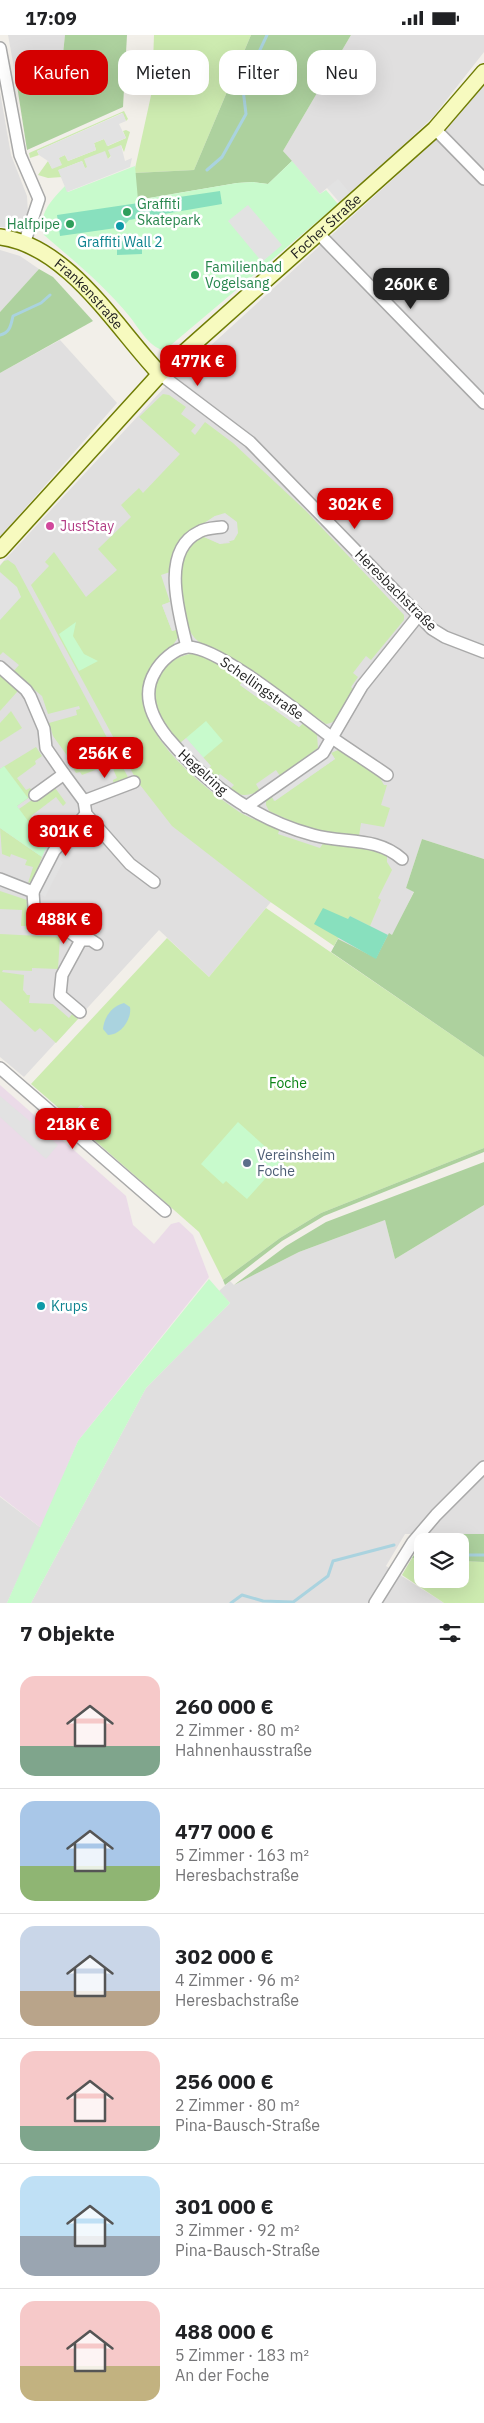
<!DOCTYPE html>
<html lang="de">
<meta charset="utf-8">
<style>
:root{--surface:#fff;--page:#f6f6f6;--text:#202124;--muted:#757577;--line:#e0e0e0;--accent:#d40000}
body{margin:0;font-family:"IBM Plex Sans",sans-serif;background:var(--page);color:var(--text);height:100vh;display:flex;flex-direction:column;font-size:19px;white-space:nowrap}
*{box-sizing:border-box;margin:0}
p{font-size:16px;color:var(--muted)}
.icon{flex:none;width:28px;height:28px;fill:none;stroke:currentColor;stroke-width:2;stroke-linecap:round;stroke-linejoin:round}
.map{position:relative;height:1568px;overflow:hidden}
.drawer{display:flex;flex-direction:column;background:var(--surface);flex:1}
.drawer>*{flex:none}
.guide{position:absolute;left:15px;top:15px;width:455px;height:45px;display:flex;gap:10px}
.controls{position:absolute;left:414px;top:1498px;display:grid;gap:10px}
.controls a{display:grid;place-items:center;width:55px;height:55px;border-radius:10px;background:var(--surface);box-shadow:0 5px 20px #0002;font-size:25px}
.price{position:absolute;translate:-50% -42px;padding:0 11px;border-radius:10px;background:var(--accent);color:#fff;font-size:16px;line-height:32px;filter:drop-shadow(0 1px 2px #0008)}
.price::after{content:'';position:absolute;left:50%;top:30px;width:15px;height:11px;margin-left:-8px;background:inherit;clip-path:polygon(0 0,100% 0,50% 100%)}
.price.on{background:#222;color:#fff}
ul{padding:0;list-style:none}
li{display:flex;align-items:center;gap:15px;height:125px;padding:0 20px}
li+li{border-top:1px solid var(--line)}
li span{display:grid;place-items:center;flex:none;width:140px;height:100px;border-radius:15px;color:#555}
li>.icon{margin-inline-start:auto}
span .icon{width:60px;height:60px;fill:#fffc;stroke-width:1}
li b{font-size:21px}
h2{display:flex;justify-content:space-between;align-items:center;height:60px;padding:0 20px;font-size:21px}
.chip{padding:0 18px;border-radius:15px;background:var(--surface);box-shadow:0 5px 20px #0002;font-size:18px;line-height:45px}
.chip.on{background:var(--accent);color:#fff}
.status{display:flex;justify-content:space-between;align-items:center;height:35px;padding:0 25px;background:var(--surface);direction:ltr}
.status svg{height:14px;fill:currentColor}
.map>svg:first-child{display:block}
.residential{fill:#e0dfdf}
.industrial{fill:#ebdbe8}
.grass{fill:#cdebb0}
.forest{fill:#add19e}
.park{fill:#c8facc}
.pitch{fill:#88e0be}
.parking{fill:#e2e2e2}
.water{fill:#aad3df}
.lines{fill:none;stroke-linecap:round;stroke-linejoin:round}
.stream{stroke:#aad3df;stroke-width:3}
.street-casing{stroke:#a9a9a9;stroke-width:14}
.secondary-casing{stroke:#707d05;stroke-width:18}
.street{stroke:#fff;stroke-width:11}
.secondary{stroke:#f7fabf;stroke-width:15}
.leisure-dot{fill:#2e9e5b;stroke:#fff;stroke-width:2}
.culture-dot{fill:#0f9aa8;stroke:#fff;stroke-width:2}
.hotel-dot{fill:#d1479c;stroke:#fff;stroke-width:2}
.service-dot{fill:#5c6f8a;stroke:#fff;stroke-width:2}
.labels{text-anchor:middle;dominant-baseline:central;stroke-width:5;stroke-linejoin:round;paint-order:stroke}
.leisure-label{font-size:14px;fill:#27864d;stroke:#fff;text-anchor:start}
.street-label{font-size:14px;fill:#222;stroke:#fff}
.culture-label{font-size:14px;fill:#0d838f;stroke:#fff}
.hotel-label{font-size:14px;fill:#b23c85;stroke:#fff;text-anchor:start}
.park-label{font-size:14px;fill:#0c8416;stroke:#fff}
.service-label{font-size:14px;fill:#4e5e75;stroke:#fff;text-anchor:start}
</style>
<div class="status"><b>17:09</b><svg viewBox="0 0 49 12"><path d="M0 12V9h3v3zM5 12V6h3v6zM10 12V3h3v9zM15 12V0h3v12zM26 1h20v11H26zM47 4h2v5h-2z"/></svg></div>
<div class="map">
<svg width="484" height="1568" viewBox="0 0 484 1568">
<rect width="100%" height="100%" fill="#f2efe9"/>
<g class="residential">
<polygon points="8,0 65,0 59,57 16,44"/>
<polygon points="351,0 484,0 484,17 433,82 351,159 327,153 320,159 283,116"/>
<polygon points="484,47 484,824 422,804 406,853 414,856 378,932 275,862 209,942 159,895 24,1042 0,1022 0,530 163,354 437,104"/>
<polygon points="0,57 11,120 27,161 28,178 21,193 0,192"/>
<polygon points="0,215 20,221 39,234 0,277"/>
<polygon points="60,305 117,368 0,502 0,338"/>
<polygon points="484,1170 484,1499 405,1499 386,1531 444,1568 31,1568 146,1353 230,1268 219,1256 230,1246 234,1250 299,1217 385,1185 395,1224"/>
<polygon points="0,1462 41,1493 7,1568 0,1568"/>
</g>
<polygon class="industrial" points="0,1050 126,1161 133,1190 154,1209 171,1189 179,1187 193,1200 209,1242 78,1406 41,1493 0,1461"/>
<g class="grass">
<polygon points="154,0 251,0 194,135 134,138 152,56"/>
<polygon points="124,76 128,84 126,86 122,78 37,116 39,120 30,123 29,118"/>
<polygon points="126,95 130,97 124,117 121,110 108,124 85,125 88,132 85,134 82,126 59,135 62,142 48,143 38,140 48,126 52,133 61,130 58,123 65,120 68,126 96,115 94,108 104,104 108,111 126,103 123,96"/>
<path d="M163,359L169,360L186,372L181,379L196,390L191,396L195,400L205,387L233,408L306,476L404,580V585L371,625L366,621L353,638L358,642L351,652L353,654C346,666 341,688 326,689L245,634L199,607C187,597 186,586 183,572C178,546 178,517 202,501L220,509L230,508L215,481L188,500L170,567L162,570L172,596L179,594L178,602C170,618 149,630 144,647C132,695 201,751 235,774C247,783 266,789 280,793L278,799L320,813L324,807L384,816L387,818V827L392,835L378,863L381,865L370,891L350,881L334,911L269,866L172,791L137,746L31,550L49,531L45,527L54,517L86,562L117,535L98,514L131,482L121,470L139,453L143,458L180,419L139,382Z"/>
<polygon points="8,525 15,530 129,744 114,750 113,745 117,743 111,729 82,740 80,737 76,738 72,731 100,709 95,703 70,721 73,725 71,726 53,701 49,688 77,680 76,675 80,674 79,671 48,679 42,661 13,637 19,630 3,617 0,620 0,531 4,526"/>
<path d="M197,618L245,644L240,650L299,692L304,687L317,700L318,713L280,741L276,735L256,749L260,756C248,761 241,762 229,755L234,750L220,739L215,744L205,737L210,731L187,703L179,709C172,697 161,685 156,672C145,643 170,620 197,618Z"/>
<polygon points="0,638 17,653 17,657 0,676"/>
<polygon points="11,676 22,693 0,707 0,688"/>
<polygon points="36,712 42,721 35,726 36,729 17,743 26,755 30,753 34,759 17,771 0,734"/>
<polygon points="338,715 376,736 384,750 387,750 381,770 390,773 384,792 361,788 359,801 310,795 269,776 266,770 266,764 271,760 274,766 335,724 331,718"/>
<polygon points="53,750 66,768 63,771 56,762 31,781 45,800 43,801 39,801 3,783 19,774"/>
<polygon points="0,793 42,822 33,846 28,848 33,832 25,830 27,825 11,819 10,822 2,819"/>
<polygon points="0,856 27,865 26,891 21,891 22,875 0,874"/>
<polygon points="266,873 484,1022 484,1113 321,1178 280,1203 223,1245 199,1197 83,1095 95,1082 81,1070 69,1082 31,1049 167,903 209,942"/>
<polygon points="0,899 60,902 58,934 32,933 32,936 3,935 2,937 24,940 23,955 27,960 30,960 29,968 53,969 69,983 72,979 78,984 56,1008 40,993 35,997 0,965"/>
<polygon points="412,1523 422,1524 422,1544 460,1544 460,1526 484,1527 484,1568 444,1568 402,1540"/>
</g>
<g class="forest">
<polygon points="65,0 127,0 123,72 27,115 16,44 59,57"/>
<polygon points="251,0 351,0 283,116 292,126 268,149 253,147 237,148 137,165 134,138 194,135"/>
<polygon points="39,234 53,242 93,286 0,338 0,277"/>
<polygon points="422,804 484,824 484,1022 331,917 338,904 376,923 389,898 392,900 414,857 406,853"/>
<polygon points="484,1113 484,1117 324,1181 282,1206 225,1250 223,1245 280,1203 321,1178"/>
<polygon points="484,1127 484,1170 395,1224 385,1185 299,1217 234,1250 286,1211 326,1187"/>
<polygon points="427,1499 484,1499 484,1527 460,1526 460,1506 422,1506 422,1524 412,1523"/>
</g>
<g class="park">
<path d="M292,126L320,159L326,155L338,169L165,315C151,315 138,292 130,282C105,251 74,226 44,200C38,178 51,166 65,151L68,157L135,131L138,165L237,148L253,147L268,149Z"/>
<polygon points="76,587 73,601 84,619 98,626 79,636 59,599"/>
<polygon points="206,686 223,706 203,723 186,703"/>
<polygon points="4,731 28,763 17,771 39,801 45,800 49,805 42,822 0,793 0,734"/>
<polygon points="27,876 50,891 49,895 25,895"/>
<polygon points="238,1087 281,1126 247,1164 226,1146 223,1149 201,1129"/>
<polygon points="209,1244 230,1268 146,1353 31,1568 7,1568 78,1406"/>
</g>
<g class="pitch">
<polygon points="220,156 222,169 129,185 123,192 60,201 57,180"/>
<polygon points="142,205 142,219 117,220 117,206"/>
<polygon points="323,873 348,884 350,881 388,900 376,924 314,889"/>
</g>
<g class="parking">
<polygon points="123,78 126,86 119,89 126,103 107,111 104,104 94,108 96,115 68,126 65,120 59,123 62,130 52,134 48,126 39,120 37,116"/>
<polygon points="121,110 125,126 132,123 130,132 67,157 58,135 82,126 85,133 87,132 84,124 105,116 108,124 111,122 108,115"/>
<polygon points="338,144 351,159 340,168 327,153"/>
<polygon points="248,170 282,210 262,227 228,186"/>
<polygon points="225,478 237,487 238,498 234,505 220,509 202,501 198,492 215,481"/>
<polygon points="0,537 17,552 21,562 0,585"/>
<polygon points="170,537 179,594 172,596 162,570 170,567 161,540"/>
<polygon points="245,644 304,687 299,692 240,650"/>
<polygon points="186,703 211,731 205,737 179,709"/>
<polygon points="331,718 335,724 275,766 271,760"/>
<polygon points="56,823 63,827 45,862 37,857"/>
<polygon points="0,1061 58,1110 46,1124 0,1082"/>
<polygon points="81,1070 96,1082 83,1095 69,1082"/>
</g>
<path class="water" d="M124,968L130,972C132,984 121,1000 108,1000L103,994C104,982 112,971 124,968Z"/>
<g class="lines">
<g class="stream">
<polyline points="207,135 222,122 246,79 242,46 249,38 267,0"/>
<path d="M0,300C10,298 11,290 13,281L41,268L50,260"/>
<polyline points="460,1520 484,1520"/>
<polyline points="231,1568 242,1560 263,1566 292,1567"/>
<polyline points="292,1568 328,1541 333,1526 394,1510"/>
</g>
<g class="street-casing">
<g id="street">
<polyline points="0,13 20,120 39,164 24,209"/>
<polyline points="435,94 484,144"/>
<polyline points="319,199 484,368"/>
<polyline points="160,339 250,407 432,594 445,602 484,617"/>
<path d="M187,612C180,581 159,516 199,497C205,493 214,493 222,492"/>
<polyline points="0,632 26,655 30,661 44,694 46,713 64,739 35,760"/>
<polyline points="64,739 84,766 86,779 130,829 154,847"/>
<path d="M387,740C369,727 349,715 331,702C304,682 217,610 187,612C174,614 161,626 155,637C141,660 152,683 167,702C206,749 254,784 313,800C345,809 376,801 402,824"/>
<polyline points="84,766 134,747"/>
<polyline points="246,772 323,718 362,651 418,581"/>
<polyline points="0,844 33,857 34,872 81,905 62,940 60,960 80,977"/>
<polyline points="33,857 54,816 86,779"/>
<polyline points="81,905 91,905 97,909"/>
<polyline points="0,1033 165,1176"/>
<polyline points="375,1568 413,1507 436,1480 484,1432"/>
</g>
</g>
<g class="secondary-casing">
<g id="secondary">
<path id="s1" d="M0,202C69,211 116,293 160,339"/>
<path id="s2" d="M0,515L160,339L435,94L484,37"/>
</g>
</g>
<use href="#street" class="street"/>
<use href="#secondary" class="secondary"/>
</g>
<g class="leisure-dot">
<circle cx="127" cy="177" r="5"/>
<circle cx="70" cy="189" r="5"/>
<circle cx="195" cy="240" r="5"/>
</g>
<g class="culture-dot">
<circle cx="120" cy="191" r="5"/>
<circle cx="41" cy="1271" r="5"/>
</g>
<circle class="hotel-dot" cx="50" cy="491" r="5"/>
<circle class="service-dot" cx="247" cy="1128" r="5"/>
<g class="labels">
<g class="leisure-label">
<text x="137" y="169">Graffiti<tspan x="137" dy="16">Skatepark</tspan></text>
<text x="60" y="189" text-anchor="end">Halfpipe</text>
<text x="205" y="232">Familienbad<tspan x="205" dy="16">Vogelsang</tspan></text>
</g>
<g class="street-label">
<text stroke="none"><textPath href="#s2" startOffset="460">Focher Straße</textPath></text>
<text stroke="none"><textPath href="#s1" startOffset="108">Frankenstraße</textPath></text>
<text transform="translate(396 555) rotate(45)">Heresbachstraße</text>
<text transform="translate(262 653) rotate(35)">Schellingstraße</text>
<text transform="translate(203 737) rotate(42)">Hegelring</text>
</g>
<g class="culture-label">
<text x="120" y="207">Graffiti Wall 2</text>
<text x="51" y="1271" text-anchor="start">Krups</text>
</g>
<g class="hotel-label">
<text x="60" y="491">JustStay</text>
</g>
<g class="park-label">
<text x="288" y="1048">Foche</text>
</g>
<g class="service-label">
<text x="257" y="1120">Vereinsheim<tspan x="257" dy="16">Foche</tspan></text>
</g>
</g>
</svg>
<div class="controls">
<a><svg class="icon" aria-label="layers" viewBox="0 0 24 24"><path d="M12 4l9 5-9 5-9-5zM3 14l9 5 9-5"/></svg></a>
</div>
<b class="price on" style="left:411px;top:275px">260K €</b>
<b class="price" style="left:198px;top:352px">477K €</b>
<b class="price" style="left:355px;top:495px">302K €</b>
<b class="price" style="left:105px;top:744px">256K €</b>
<b class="price" style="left:66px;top:822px">301K €</b>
<b class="price" style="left:64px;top:910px">488K €</b>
<b class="price" style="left:73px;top:1115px">218K €</b>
<div class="guide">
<a class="chip on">Kaufen</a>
<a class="chip">Mieten</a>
<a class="chip">Filter</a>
<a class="chip">Neu</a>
</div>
</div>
<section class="drawer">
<h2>7 Objekte<svg class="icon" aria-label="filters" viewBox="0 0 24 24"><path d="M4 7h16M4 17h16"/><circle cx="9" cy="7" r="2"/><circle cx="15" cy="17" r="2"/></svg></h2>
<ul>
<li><span style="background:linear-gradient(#f6c9c9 70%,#7fa58c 0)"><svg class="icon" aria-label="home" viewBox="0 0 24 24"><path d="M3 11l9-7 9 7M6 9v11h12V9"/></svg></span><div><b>260 000 €</b><p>2 Zimmer · 80 m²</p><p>Hahnenhausstraße</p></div></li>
<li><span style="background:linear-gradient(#a9c7e8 65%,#8fb573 0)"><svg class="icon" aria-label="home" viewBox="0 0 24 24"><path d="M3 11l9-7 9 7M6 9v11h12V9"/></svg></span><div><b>477 000 €</b><p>5 Zimmer · 163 m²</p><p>Heresbachstraße</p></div></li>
<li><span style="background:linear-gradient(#c9d6e8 65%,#b9a48a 0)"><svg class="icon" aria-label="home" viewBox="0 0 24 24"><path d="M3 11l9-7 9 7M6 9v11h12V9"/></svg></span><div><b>302 000 €</b><p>4 Zimmer · 96 m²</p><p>Heresbachstraße</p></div></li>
<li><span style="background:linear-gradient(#f6c9c9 75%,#7fa58c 0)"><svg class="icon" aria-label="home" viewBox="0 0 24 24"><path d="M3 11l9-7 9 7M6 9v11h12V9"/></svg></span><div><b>256 000 €</b><p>2 Zimmer · 80 m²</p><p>Pina-Bausch-Straße</p></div></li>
<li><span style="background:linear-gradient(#bfe0f5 60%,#9aa5b1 0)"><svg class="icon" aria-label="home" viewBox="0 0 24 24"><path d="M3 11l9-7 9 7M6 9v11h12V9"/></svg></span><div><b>301 000 €</b><p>3 Zimmer · 92 m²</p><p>Pina-Bausch-Straße</p></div></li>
<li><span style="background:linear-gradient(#f6c9c9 65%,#c2b280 0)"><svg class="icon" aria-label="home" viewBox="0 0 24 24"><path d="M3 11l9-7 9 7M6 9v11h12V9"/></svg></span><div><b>488 000 €</b><p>5 Zimmer · 183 m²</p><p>An der Foche</p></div></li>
</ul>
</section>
